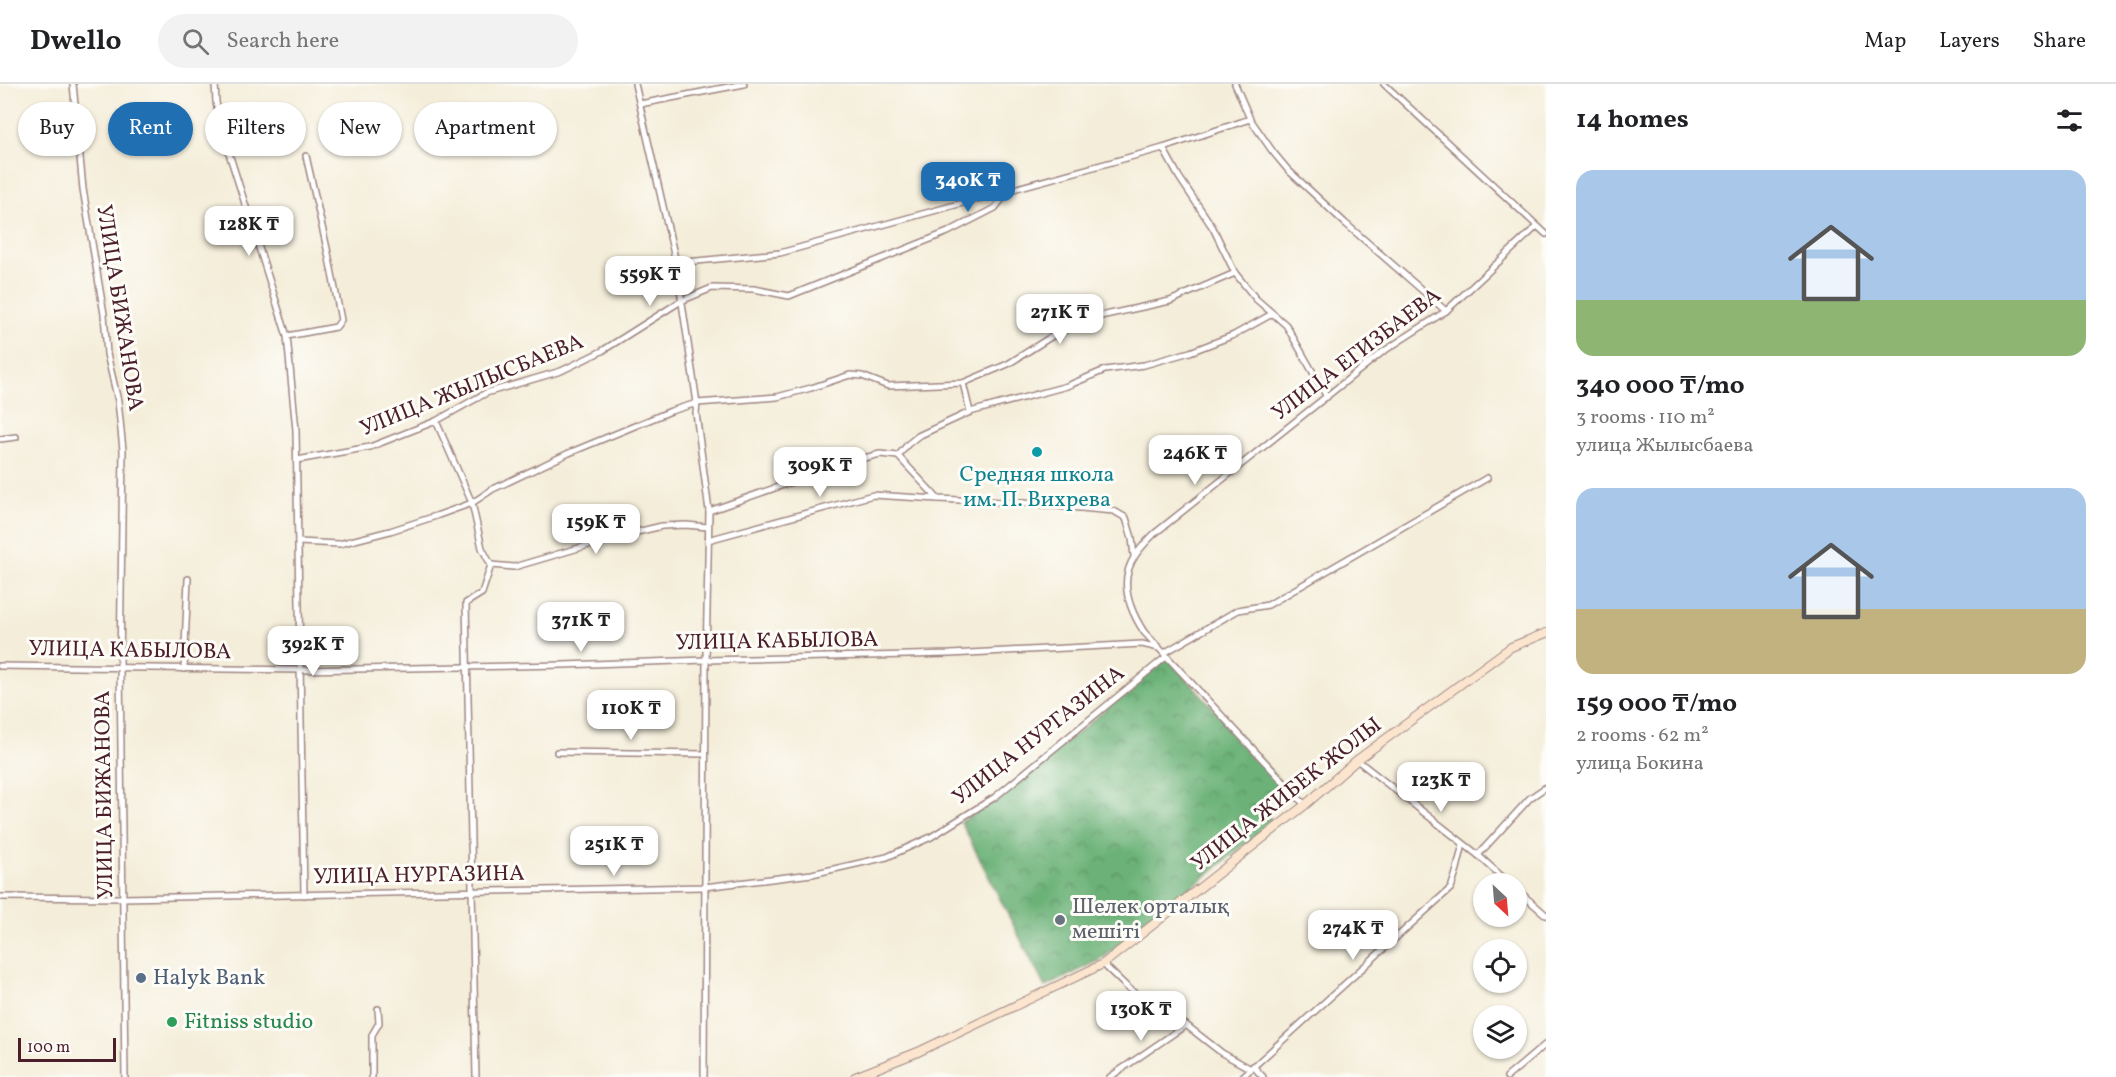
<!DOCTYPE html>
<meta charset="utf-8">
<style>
:root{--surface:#fff;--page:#f2f2f2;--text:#202124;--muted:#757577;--line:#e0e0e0;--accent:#1f6fb2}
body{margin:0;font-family:Vollkorn,serif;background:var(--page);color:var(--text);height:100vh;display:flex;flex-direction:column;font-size:22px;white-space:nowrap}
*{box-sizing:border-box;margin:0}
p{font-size:20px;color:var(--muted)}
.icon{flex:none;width:33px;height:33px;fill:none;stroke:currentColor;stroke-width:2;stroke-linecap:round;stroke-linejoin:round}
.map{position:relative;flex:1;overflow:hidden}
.details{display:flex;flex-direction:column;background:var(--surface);width:570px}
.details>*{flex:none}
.hud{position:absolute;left:18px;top:18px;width:570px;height:54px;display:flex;gap:12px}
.needle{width:39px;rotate:154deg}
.tools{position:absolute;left:1473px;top:789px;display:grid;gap:12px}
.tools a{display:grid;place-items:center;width:54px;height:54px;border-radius:50%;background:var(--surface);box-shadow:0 2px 4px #0004;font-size:30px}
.scale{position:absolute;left:18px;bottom:15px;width:98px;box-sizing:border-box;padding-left:6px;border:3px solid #4a1f2b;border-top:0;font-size:16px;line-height:21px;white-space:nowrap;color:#4a1f2b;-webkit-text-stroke:4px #fdfcf7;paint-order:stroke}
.price{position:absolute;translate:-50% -51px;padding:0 14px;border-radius:12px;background:#fff;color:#222;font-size:20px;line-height:39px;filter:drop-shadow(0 2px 3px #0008)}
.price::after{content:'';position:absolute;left:50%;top:36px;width:18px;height:14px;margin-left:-9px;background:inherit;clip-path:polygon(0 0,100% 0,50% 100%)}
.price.selected{background:var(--accent);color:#fff}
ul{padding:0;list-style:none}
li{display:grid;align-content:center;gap:12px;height:318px;padding:0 30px}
li span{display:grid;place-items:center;height:186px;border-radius:18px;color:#555}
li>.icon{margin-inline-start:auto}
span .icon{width:108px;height:108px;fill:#fffc;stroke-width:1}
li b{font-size:26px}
h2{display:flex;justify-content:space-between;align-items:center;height:72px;padding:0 30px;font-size:26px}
.pill{padding:0 21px;border-radius:27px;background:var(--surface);box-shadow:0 2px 4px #0004;font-size:21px;line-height:54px}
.pill.selected{background:var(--accent);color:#fff}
header{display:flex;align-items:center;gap:36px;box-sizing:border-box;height:84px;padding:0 30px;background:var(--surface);border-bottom:2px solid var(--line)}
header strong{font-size:28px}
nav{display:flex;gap:33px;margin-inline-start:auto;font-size:21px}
.search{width:420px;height:54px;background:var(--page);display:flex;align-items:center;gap:15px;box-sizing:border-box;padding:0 21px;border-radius:33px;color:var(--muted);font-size:22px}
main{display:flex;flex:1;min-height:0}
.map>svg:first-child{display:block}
.forest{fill:url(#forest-crowns);stroke:#5b6852;stroke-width:1.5}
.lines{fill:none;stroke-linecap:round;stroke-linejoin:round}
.minor-casing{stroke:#9f8682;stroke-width:8}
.secondary-casing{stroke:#9f8682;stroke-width:10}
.minor{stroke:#fff;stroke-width:5}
.secondary{stroke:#fbe5cf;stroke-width:8}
.culture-dot{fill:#0f9aa8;stroke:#fdfcf7;stroke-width:2}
.worship-dot{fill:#6b7280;stroke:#fdfcf7;stroke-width:2}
.service-dot{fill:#5c6f8a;stroke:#fdfcf7;stroke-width:2}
.leisure-dot{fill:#2e9e5b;stroke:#fdfcf7;stroke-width:2}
.labels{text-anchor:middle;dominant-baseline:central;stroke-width:6;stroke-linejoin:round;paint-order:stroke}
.street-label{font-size:22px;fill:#4a1f2b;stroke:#fdfcf7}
.culture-label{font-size:22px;fill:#0d838f;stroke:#fdfcf7}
.worship-label{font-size:22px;fill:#5b616d;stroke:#fdfcf7;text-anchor:start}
.service-label{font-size:22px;fill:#4e5e75;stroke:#fdfcf7;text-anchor:start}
.leisure-label{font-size:22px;fill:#27864d;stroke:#fdfcf7;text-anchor:start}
</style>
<header>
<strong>Dwello</strong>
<div class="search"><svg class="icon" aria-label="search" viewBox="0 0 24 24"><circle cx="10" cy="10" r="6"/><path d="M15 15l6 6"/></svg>Search here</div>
<nav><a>Map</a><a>Layers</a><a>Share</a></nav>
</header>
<main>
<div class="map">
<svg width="1546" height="993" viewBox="0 0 1546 993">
<defs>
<pattern id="forest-crowns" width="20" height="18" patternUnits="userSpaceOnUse" patternTransform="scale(1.5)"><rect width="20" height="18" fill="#6cb278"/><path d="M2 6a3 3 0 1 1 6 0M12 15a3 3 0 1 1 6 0" fill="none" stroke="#5b9063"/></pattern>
</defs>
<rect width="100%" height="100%" fill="#fdfcf7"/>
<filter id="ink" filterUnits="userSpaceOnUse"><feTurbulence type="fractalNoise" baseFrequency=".0167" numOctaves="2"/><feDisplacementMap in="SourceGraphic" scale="12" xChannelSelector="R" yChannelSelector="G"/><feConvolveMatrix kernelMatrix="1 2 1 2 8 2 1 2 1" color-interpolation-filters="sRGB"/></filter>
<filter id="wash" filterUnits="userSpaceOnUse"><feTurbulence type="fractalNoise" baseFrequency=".008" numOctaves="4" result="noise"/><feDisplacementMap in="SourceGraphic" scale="24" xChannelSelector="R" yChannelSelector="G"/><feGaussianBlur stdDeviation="1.35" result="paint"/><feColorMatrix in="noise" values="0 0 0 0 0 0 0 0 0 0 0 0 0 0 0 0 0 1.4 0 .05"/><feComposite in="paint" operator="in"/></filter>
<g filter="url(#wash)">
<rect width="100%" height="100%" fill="#f4edd9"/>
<polygon class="forest" points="1168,574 1284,702 1261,722 1273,738 1100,876 1045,903 961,738 996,716"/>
</g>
<g filter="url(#ink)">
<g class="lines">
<g class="minor-casing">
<g id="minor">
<polyline points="73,0 83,105 104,230 107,270 118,317 123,366 120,583 125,993"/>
<polyline points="215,0 216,18 220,41 287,252 296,346 304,811"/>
<polyline points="635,0 676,179 697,319 696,329 709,427 706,576 704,993"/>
<polyline points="1235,0 1250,35 1273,68 1288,86 1345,139 1446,227"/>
<polyline points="1384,0 1546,150"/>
<polyline points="640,20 744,0"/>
<polyline points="1163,64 1179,93 1213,144 1235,189 1256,215 1286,241 1327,313"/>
<polyline points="676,179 780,169 1163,64 1250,35"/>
<polyline points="287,252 336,243 341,236 328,169 306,72"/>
<polyline points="963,299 970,328"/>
<polyline points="436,337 472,419 482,464 491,481 482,509 466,519 476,993"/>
<polyline points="0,355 16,353"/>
<polyline points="898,372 908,360 918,352 970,328 1067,302 1105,286 1144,281 1190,268 1234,251 1272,230"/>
<polyline points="297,376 370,363 436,337 486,309 561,287 602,267 681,217 712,204 754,205 789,212 948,148 995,124 1010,105"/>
<polyline points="709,427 852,377 880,370 898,372 938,415 1024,419 1114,427 1126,434 1132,454 1134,472"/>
<polyline points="708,456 873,411 938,415"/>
<polyline points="298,458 339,460 390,447 436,432 472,419 493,405 569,369 671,327 697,319 777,313 811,304 850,291 862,292 888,302 963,299 1008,280 1057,249 1096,233 1170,217 1235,189"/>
<polyline points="491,481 514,483 616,453 662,442 686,441 708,443"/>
<polyline points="1164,569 1238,526 1268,521 1487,394"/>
<polyline points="0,582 302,586 563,581 706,576 950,570 1142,560 1159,564"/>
<polyline points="184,585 188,495"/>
<polyline points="557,668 705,670"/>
<polyline points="1357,676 1478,771 1510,800"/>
<path d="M1305,721L1144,548C1129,525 1118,497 1135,472C1140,464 1147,457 1154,450L1381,269L1446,227L1536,143"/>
<polyline points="1478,771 1530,714 1546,703"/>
<polyline points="1516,805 1546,831"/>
<polyline points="0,813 123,814 704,803 812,790 887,773 931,753 995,713 1167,572"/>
<polyline points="1103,880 1128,904 1186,941 1222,969 1251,985"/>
<polyline points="1253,982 1263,993"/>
<polyline points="372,993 372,951 379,939 378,925"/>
<polyline points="1110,993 1186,941"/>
<polyline points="1242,993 1451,804 1456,789 1463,760"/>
<polyline points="1507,993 1546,960"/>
</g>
</g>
<g class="secondary-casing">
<polyline id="secondary" points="855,993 918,968 1103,880 1305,721 1357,676 1511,563 1546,549"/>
</g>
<use href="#minor" class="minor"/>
<use href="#secondary" class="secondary"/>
</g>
</g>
<circle class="culture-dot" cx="1037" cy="368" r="6"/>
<circle class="worship-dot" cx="1060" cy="836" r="6"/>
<circle class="service-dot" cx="141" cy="894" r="6"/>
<circle class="leisure-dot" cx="172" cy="938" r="6"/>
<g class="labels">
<g class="street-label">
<text transform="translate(119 224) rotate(81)">УЛИЦА БИЖАНОВА</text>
<text transform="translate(1357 271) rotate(-37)">УЛИЦА ЕГИЗБАЕВА</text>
<text transform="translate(472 302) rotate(-22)">УЛИЦА ЖЫЛЫСБАЕВА</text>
<text transform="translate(777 558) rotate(-1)">УЛИЦА КАБЫЛОВА</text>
<text transform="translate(130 567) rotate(1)">УЛИЦА КАБЫЛОВА</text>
<text transform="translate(1039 652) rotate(-38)">УЛИЦА НУРГАЗИНА</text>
<text transform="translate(105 711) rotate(-91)">УЛИЦА БИЖАНОВА</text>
<text transform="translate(1287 711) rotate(-38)">УЛИЦА ЖИБЕК ЖОЛЫ</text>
<text transform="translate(419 792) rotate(-1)">УЛИЦА НУРГАЗИНА</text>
</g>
<g class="culture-label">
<text x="1037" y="391">Средняя школа<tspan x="1037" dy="25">им. П. Вихрева</tspan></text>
</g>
<g class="worship-label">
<text x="1072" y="823">Шелек орталық<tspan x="1072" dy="25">мешіті</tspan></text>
</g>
<g class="service-label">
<text x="153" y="894">Halyk Bank</text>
</g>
<g class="leisure-label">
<text x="184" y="938">Fitniss studio</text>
</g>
</g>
</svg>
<div class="tools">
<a><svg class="needle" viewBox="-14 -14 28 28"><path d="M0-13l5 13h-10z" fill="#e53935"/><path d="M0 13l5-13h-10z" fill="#757577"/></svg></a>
<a><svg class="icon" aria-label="locate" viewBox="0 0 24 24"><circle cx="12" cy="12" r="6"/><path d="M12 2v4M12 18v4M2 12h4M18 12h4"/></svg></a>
<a><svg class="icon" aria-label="layers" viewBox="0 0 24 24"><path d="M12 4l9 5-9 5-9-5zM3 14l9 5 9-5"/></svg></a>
</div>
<div class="scale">100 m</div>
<b class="price selected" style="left:968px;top:129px">340K ₸</b>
<b class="price" style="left:249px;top:173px">128K ₸</b>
<b class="price" style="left:650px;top:223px">559K ₸</b>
<b class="price" style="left:1060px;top:261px">271K ₸</b>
<b class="price" style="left:1195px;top:402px">246K ₸</b>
<b class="price" style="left:820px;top:414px">309K ₸</b>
<b class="price" style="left:596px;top:471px">159K ₸</b>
<b class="price" style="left:581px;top:569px">371K ₸</b>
<b class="price" style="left:313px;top:593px">392K ₸</b>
<b class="price" style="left:631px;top:657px">110K ₸</b>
<b class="price" style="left:1441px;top:729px">123K ₸</b>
<b class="price" style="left:614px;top:793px">251K ₸</b>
<b class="price" style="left:1353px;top:877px">274K ₸</b>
<b class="price" style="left:1141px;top:958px">130K ₸</b>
<div class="hud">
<a class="pill">Buy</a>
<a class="pill selected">Rent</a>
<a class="pill">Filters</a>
<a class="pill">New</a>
<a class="pill">Apartment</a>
</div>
</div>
<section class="details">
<h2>14 homes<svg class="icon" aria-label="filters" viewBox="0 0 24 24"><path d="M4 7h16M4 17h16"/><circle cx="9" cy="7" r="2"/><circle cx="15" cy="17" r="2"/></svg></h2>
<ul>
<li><span style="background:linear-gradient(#a9c7e8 70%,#8fb573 0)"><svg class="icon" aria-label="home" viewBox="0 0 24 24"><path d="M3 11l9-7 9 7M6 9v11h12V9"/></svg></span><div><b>340 000 ₸/mo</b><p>3 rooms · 110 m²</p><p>улица Жылысбаева</p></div></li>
<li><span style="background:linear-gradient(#a9c7e8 65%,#c2b280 0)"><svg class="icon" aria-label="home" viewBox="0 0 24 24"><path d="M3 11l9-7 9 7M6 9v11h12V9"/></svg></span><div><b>159 000 ₸/mo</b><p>2 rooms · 62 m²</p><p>улица Бокина</p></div></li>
</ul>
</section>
</main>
